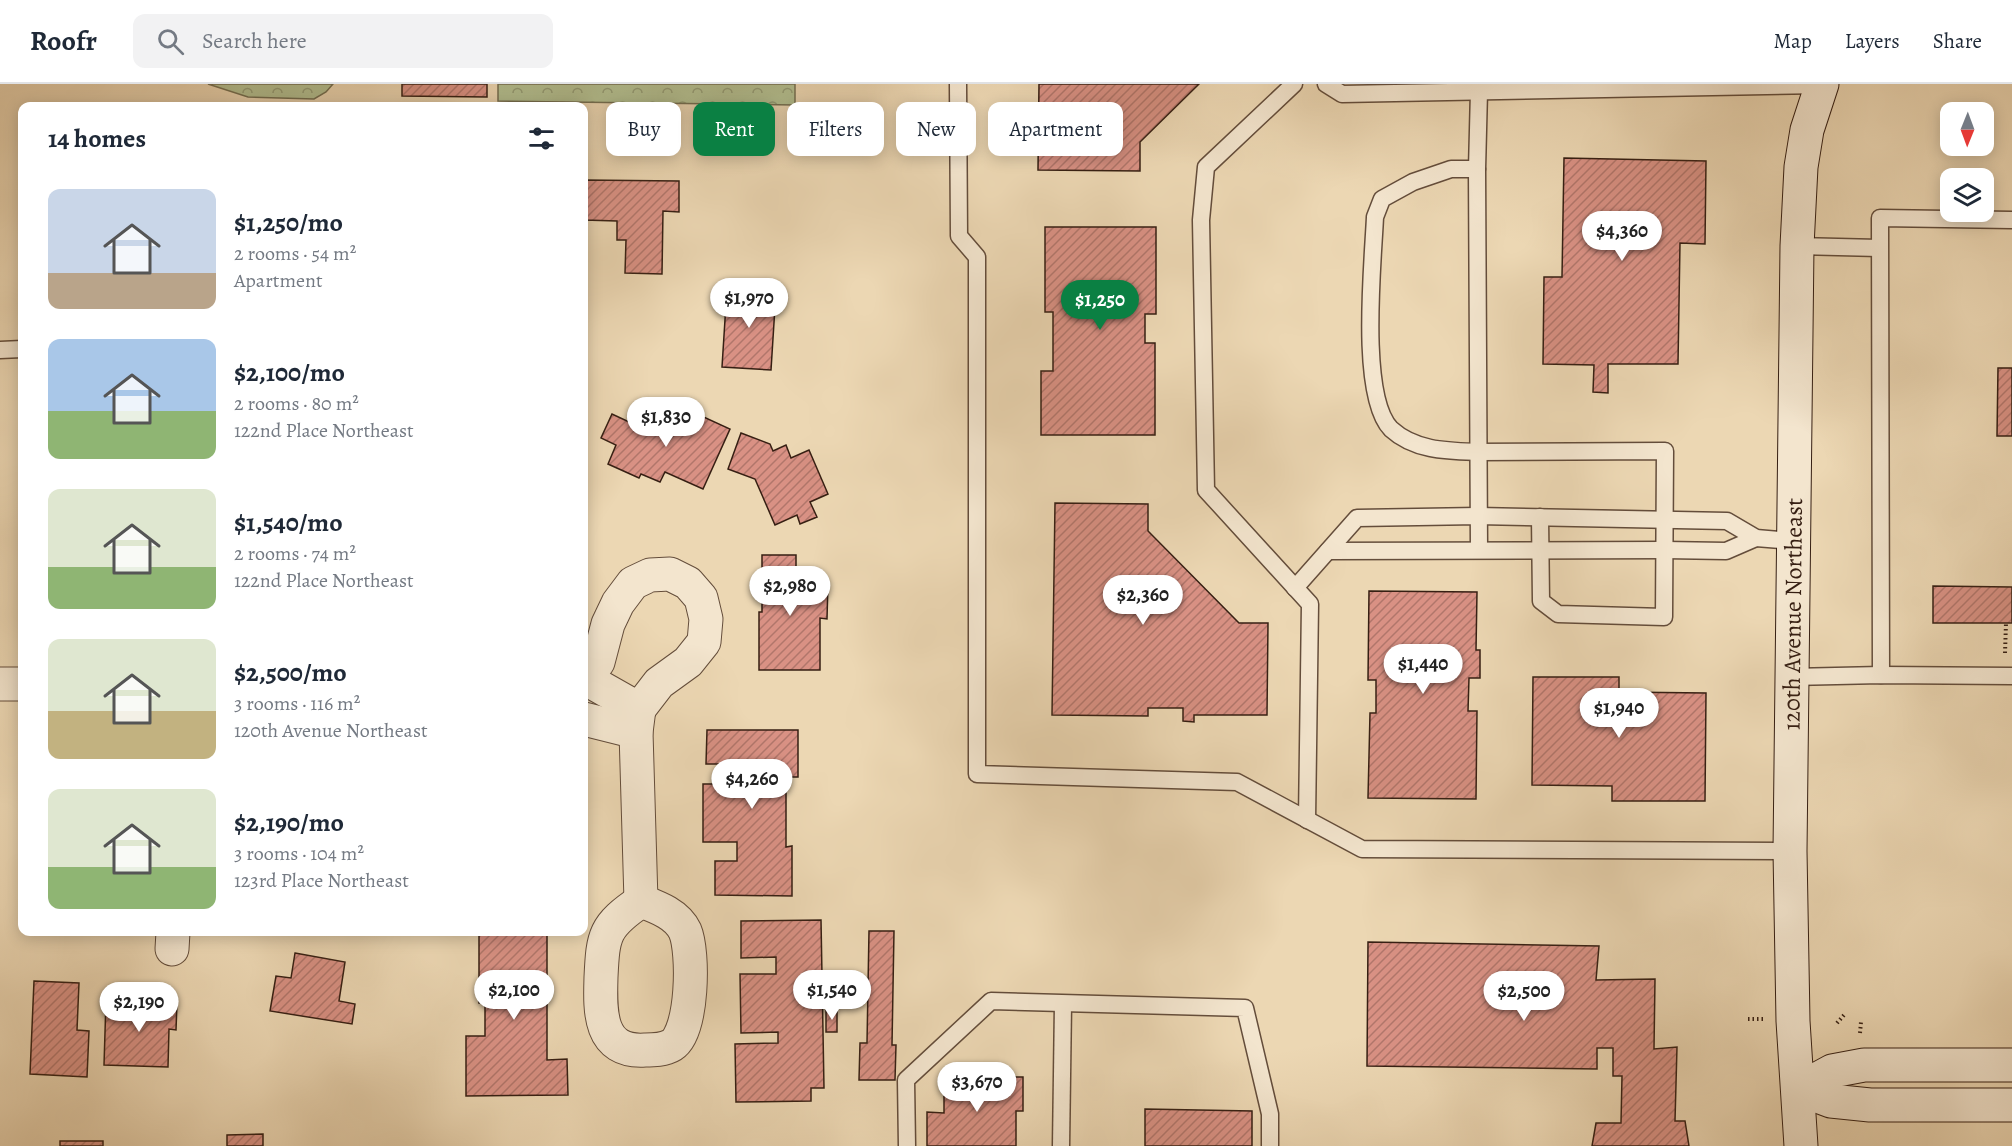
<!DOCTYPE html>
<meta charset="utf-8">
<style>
:root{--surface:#fff;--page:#f2f2f3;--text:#1f2937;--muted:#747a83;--line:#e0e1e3;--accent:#0b8043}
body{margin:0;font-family:Alegreya,serif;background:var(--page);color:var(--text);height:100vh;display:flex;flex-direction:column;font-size:22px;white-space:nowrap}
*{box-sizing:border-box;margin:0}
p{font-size:20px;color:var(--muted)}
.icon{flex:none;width:33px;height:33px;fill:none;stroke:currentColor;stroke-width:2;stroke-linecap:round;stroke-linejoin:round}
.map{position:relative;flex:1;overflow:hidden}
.panel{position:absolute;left:18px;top:18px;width:570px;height:834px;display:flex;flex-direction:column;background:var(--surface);border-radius:12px;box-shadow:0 3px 15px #0003}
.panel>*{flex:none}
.guide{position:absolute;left:606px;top:18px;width:570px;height:54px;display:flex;gap:12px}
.needle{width:39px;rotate:181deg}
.tools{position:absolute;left:1940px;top:18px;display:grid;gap:12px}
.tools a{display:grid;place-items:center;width:54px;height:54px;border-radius:12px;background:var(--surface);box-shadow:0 3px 15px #0003;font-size:30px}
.price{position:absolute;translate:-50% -51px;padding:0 14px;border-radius:21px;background:#fff;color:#222;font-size:20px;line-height:39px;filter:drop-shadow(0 2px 3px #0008)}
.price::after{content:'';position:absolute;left:50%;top:36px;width:18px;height:14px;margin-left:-9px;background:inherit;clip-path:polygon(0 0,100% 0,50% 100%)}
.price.on{background:var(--accent);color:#fff}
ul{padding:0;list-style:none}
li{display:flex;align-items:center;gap:18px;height:150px;padding:0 30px}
li span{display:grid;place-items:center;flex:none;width:168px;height:120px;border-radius:12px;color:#555}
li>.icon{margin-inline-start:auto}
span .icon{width:72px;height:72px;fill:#fffc;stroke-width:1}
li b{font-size:26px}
h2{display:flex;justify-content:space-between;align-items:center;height:72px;padding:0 30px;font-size:26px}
.chip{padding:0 21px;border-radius:12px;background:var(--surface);box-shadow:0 3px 15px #0003;font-size:21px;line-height:54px}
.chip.on{background:var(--accent);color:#fff}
header{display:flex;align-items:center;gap:36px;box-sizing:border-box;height:84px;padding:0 30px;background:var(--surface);border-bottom:2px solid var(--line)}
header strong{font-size:28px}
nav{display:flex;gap:33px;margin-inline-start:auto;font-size:21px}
.search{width:420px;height:54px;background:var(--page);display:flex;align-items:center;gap:15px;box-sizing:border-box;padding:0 21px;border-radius:12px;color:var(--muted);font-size:22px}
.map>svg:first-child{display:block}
.park{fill:url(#park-crowns);stroke:#746f52;stroke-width:1.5}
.building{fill:url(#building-hatch);stroke:#361f13;stroke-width:1.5}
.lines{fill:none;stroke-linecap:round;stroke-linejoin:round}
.lane-casing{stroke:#644d3b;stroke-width:19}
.street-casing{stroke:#644d3b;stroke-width:35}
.secondary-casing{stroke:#361f13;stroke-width:35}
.path{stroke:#361f13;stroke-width:4;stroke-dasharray:1.5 3;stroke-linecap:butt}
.lane{stroke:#f3e5ce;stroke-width:16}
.street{stroke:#f3e5ce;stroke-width:33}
.secondary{stroke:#f3e5ce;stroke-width:33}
.labels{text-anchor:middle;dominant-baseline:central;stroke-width:6;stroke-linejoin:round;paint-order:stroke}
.street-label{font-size:24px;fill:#361f13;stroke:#f3e5ce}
</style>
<header>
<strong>Roofr</strong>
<div class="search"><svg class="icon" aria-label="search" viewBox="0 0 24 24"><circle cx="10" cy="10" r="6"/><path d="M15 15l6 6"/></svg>Search here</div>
<nav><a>Map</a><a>Layers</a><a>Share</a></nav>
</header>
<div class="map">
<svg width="2012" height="1062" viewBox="0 0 2012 1062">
<defs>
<pattern id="park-crowns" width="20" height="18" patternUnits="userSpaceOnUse" patternTransform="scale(1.5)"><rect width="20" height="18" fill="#b2bf91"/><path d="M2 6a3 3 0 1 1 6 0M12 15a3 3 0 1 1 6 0" fill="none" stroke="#929b75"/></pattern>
<pattern id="building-hatch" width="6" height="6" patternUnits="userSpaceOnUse" patternTransform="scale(1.5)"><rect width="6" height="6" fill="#d99184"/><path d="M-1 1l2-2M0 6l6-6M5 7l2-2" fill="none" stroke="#b1766b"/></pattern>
</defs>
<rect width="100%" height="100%" fill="#ecd7b3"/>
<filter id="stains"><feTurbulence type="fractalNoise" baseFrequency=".00333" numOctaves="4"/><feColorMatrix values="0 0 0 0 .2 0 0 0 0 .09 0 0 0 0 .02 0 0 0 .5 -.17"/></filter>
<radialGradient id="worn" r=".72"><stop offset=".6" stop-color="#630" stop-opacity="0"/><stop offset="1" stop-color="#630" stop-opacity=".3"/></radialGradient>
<g class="park">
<polygon points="208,0 333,0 326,8 314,15 248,13"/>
<polygon points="498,0 795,0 795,21 498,17"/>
</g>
<g class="building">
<polygon points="402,0 487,0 487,13 402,12"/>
<polygon points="1039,0 1199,0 1140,58 1140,87 1038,86"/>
<polygon points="1564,74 1706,77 1705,160 1680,159 1678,280 1608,280 1608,309 1593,308 1594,281 1543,280 1544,193 1562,193"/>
<polygon points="584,96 679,97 679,128 663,127 662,190 625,189 626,156 617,156 617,137 584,136"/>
<polygon points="1045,143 1156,143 1156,230 1145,230 1145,259 1155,259 1155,351 1041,351 1041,287 1053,287 1053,228 1045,228"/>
<polygon points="727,204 776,207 771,286 722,283"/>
<polygon points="1998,284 2012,284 2012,352 1997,352"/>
<polygon points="649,328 688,345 695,329 730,345 703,405 665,388 660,398 641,390 639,394 608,380 616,361 601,354 612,330 642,344"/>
<polygon points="741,349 770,360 773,367 786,361 791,374 809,366 828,410 810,418 817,433 800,440 797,431 775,441 755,395 728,385"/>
<polygon points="1055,419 1148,420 1148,447 1239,539 1268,539 1267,631 1194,631 1194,638 1183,637 1183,624 1148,624 1148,632 1052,631"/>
<polygon points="762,471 796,471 796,498 828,498 827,535 820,534 820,586 759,586 759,528 762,528"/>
<polygon points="1933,502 2012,503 2012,539 1933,539"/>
<polygon points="1369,507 1477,508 1476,566 1480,566 1480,594 1469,594 1468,627 1477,627 1476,715 1368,714 1370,629 1376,629 1376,596 1368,596"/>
<polygon points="1533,593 1619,593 1619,608 1706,609 1705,717 1612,717 1612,702 1532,701"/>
<polygon points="707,646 798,646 798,693 786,693 786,763 792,762 792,812 715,811 715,777 737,777 737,758 703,758 703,700 735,700 735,680 706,680"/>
<polygon points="821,836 824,1004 811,1004 811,1017 736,1018 735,960 778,959 778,948 741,949 740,890 776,890 776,873 741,874 741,837"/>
<polygon points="869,847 894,847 892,961 896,961 895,996 859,996 860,959 867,959"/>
<polygon points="479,848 547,848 547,976 567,975 568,1011 466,1012 466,952 485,952 485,919 479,919"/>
<polygon points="1368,858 1599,862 1596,896 1655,895 1654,965 1677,963 1675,1037 1685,1037 1689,1062 1592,1062 1596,1039 1621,1039 1622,992 1613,992 1613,964 1597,964 1597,985 1367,982"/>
<polygon points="295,869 345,878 339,917 355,920 352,940 270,927 276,892 291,894"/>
<polygon points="34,897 79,899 77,946 89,947 87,993 30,990"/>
<polygon points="106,916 177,918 176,946 169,945 168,983 104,981"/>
<rect x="826" y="926" width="11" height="22"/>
<polygon points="944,993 1023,993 1023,1027 1016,1027 1016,1062 927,1062 927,1028 944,1029"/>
<polygon points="1145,1025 1252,1027 1252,1062 1145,1062"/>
<polygon points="263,1050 263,1062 227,1062 227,1051"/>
<rect x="60" y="1057" width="43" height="5"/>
</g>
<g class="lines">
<g class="lane-casing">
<g id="lane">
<polyline points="958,0 959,152 977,173 977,690 1237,698 1362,765 1790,767"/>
<polyline points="1294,0 1206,83 1201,136 1206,406 1310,520 1307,736"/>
<polyline points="1326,0 1342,10 1822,1"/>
<polyline points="1479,7 1477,85 1479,466"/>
<path d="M1477,85H1451L1413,98L1382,115L1375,133C1373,178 1359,312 1391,345C1415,367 1448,367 1478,368L1665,367L1664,533L1558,530L1541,517L1540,433"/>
<polyline points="1797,162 1879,164"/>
<polyline points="0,266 22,265"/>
<polyline points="1328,467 1665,466 1726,467 1756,454"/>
<polyline points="1295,504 1357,434 1478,432 1727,437 1756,454 1793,457"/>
<polyline points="1881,591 1880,134 2012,136"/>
<polyline points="1791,593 1881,591 2012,592"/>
<polyline points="907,1062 906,996 991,917 1245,924 1270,1030 1270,1062"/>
<polyline points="1061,1062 1063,920"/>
</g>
</g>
<g class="street-casing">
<g id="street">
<polyline points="586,595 598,578 608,540 618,519 633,499 650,491 670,490 688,499 701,514 706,535 704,558 688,578 659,599 639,625"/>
<polyline points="584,596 586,595 639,625"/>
<polyline points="0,600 22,600"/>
<polyline points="639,625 636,648 641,817"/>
<polyline points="584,635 636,648"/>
<path d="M641,817C657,823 677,830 685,847C694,868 693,948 672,961C664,966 653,966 645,966C598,969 600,926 601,893C603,851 604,842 641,817Z"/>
<polyline points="172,865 173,848"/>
</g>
</g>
<g class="secondary-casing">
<g id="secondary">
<polyline points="1799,1005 1832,987 1864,981 2012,981"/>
<polyline points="1799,1005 1831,1017 1870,1021 2012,1021"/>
<path id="s1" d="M1801,1062L1793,937L1790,767L1797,162L1801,83L1807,46L1822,0"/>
</g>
</g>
<g class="path">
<polyline points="2005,569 2006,539"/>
<polyline points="1748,935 1763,935"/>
<polyline points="1837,939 1844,931"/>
<polyline points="1860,949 1861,938"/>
</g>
<use href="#lane" class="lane"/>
<use href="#street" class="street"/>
<use href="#secondary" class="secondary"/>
</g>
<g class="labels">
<g class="street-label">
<text stroke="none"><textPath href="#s1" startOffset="532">120th Avenue Northeast</textPath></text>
</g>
</g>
<rect width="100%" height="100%" filter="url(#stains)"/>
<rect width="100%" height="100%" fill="url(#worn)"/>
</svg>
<div class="tools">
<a><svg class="needle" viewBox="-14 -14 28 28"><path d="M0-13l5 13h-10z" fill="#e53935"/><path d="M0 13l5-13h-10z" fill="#747a83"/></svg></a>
<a><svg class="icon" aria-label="layers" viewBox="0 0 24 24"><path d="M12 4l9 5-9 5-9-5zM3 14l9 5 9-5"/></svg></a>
</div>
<b class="price" style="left:1622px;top:178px">$4,360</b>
<b class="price" style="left:749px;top:245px">$1,970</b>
<b class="price on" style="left:1100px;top:247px">$1,250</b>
<b class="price" style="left:666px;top:364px">$1,830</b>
<b class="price" style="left:790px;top:533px">$2,980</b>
<b class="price" style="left:1143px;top:542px">$2,360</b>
<b class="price" style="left:1423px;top:611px">$1,440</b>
<b class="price" style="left:1619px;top:655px">$1,940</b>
<b class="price" style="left:752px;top:726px">$4,260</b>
<b class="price" style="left:514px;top:937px">$2,100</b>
<b class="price" style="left:832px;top:937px">$1,540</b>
<b class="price" style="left:1524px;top:938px">$2,500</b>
<b class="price" style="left:139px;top:949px">$2,190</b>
<b class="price" style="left:977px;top:1029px">$3,670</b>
<div class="guide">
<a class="chip">Buy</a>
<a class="chip on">Rent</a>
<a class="chip">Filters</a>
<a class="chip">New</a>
<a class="chip">Apartment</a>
</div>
<section class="panel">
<h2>14 homes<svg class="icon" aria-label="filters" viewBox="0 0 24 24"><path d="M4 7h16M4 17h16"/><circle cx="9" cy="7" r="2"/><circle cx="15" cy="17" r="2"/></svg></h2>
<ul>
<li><span style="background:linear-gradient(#c9d6e8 70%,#b9a48a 0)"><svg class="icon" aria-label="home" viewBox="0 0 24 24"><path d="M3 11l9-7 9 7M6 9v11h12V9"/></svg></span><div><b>$1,250/mo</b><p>2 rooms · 54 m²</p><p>Apartment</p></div></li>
<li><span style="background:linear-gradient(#a9c7e8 60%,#8fb573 0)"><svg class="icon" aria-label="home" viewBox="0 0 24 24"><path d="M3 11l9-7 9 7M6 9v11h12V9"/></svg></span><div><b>$2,100/mo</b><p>2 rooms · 80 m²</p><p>122nd Place Northeast</p></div></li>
<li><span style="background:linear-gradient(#dfe7d0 65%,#8fb573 0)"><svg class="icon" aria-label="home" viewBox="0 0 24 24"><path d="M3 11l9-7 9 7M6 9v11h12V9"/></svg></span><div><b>$1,540/mo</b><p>2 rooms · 74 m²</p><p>122nd Place Northeast</p></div></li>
<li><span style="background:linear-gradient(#dfe7d0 60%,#c2b280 0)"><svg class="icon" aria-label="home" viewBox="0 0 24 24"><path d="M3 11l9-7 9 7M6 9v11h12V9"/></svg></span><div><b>$2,500/mo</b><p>3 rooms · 116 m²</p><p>120th Avenue Northeast</p></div></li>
<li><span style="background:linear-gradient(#dfe7d0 65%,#8fb573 0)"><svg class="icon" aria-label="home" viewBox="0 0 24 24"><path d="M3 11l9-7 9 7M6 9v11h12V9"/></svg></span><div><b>$2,190/mo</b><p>3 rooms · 104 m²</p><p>123rd Place Northeast</p></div></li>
</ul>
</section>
</div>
